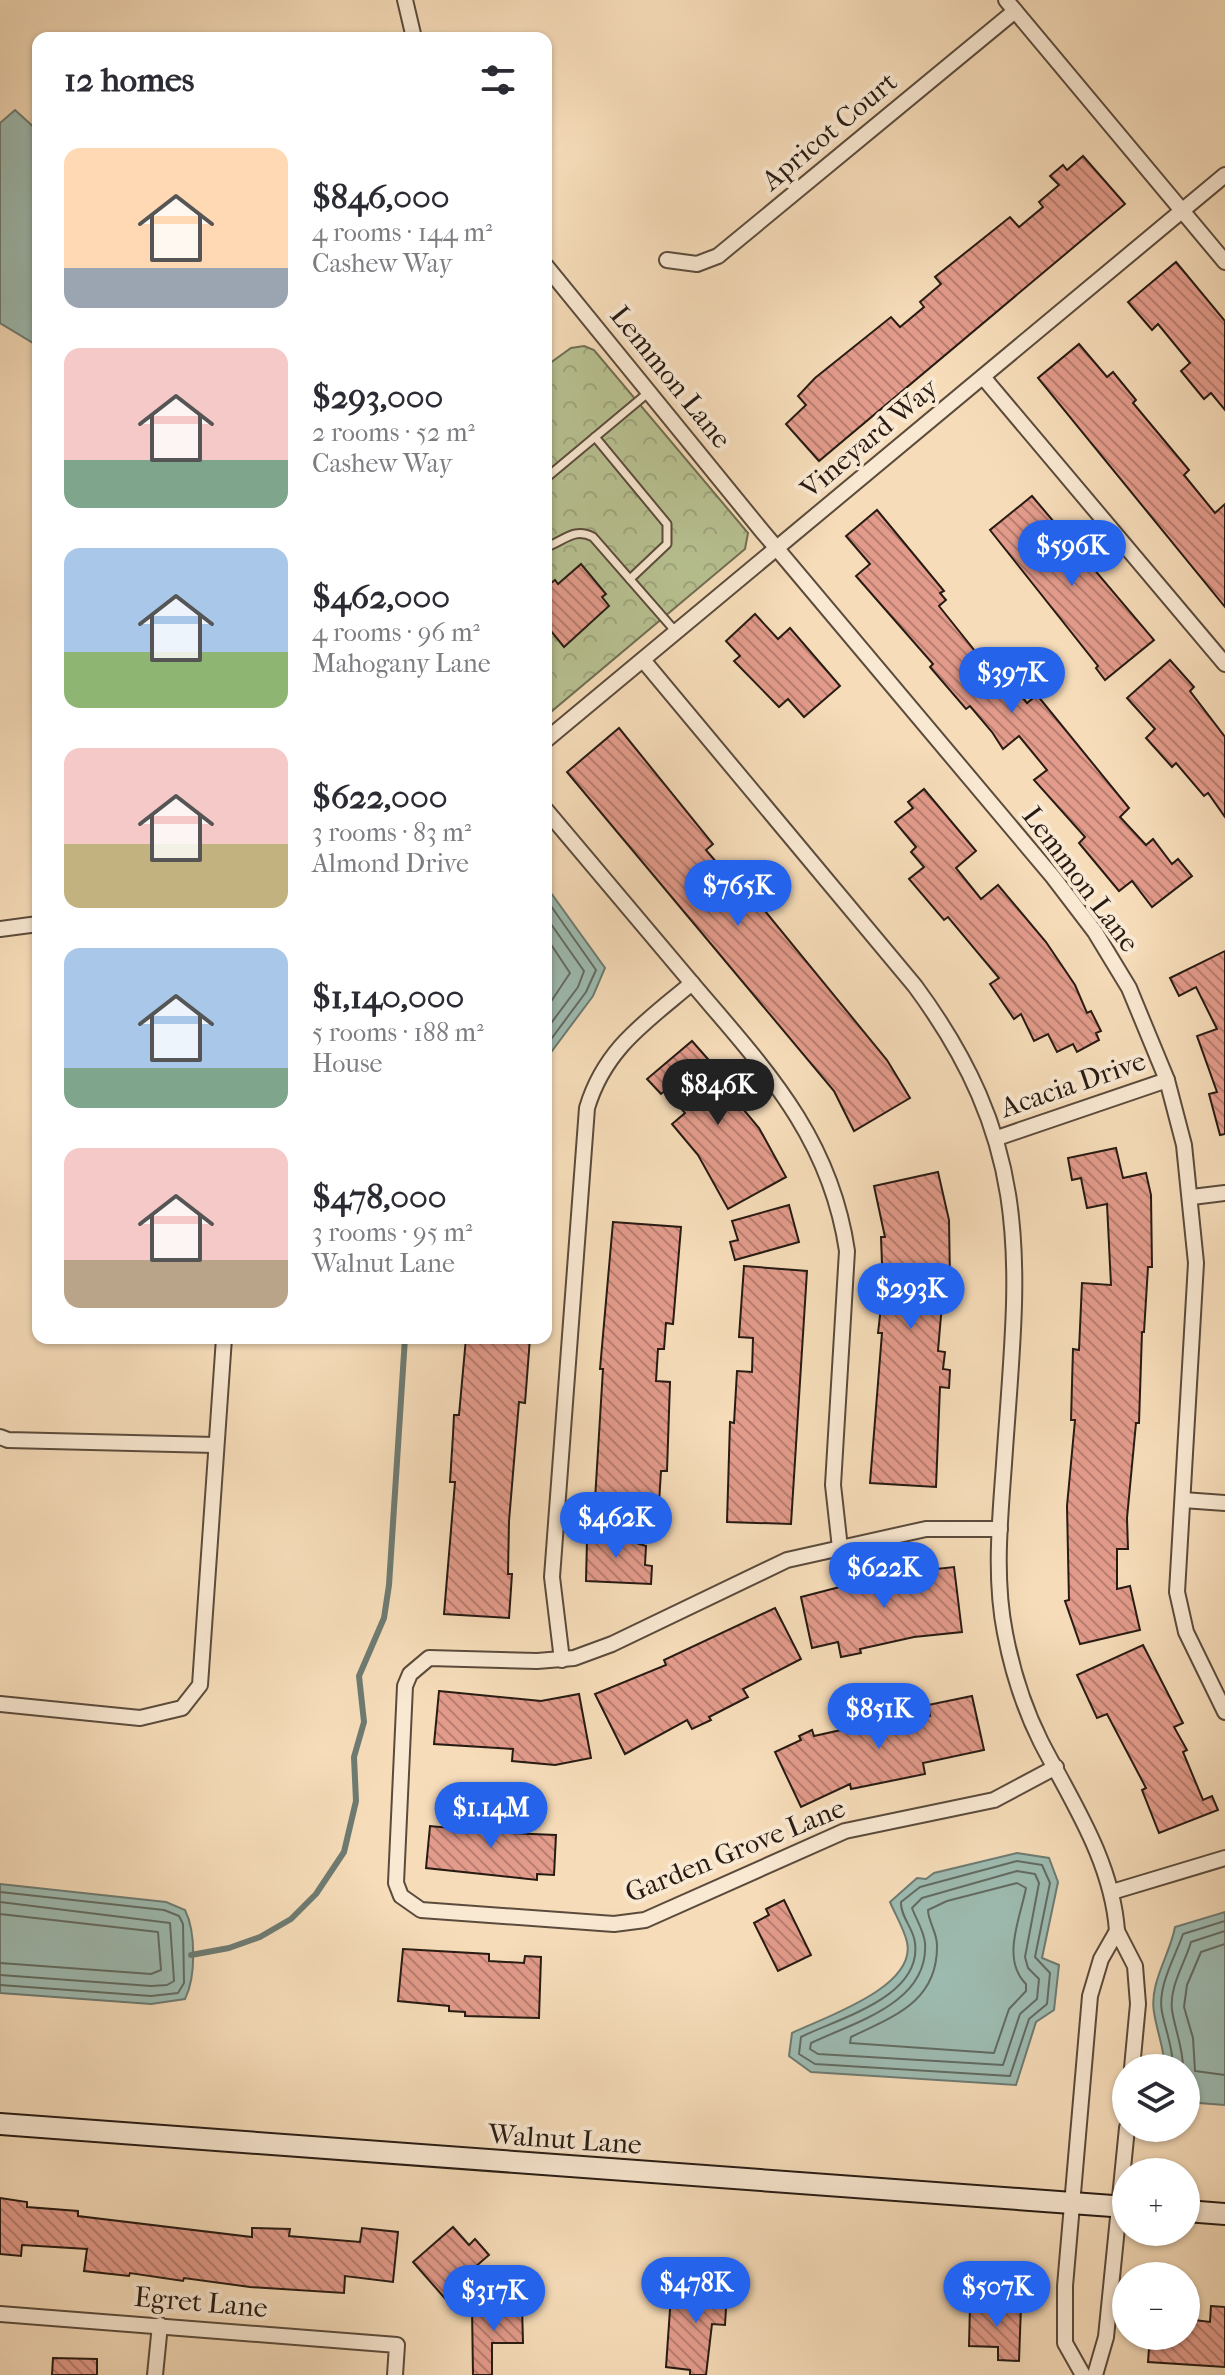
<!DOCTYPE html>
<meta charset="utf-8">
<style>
:root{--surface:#fff;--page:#f7f7f7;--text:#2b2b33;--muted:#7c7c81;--accent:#2563eb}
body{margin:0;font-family:"IM FELL French Canon",serif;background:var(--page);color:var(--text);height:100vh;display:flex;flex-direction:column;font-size:30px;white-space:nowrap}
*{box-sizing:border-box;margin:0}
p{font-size:26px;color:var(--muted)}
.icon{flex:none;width:44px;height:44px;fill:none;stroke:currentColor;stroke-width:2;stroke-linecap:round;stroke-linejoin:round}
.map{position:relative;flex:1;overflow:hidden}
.drawer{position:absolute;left:32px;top:32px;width:520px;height:1312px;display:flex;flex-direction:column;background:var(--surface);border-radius:16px;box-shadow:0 2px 6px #0004}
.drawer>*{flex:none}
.tools{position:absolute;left:1112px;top:2054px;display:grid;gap:16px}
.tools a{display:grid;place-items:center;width:88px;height:88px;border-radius:50%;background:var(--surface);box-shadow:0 2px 6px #0004;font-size:40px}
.price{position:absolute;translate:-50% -68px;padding:0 18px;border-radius:28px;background:var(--accent);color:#fff;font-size:26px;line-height:52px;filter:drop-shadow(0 2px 4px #0008)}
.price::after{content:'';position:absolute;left:50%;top:48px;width:24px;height:18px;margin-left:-12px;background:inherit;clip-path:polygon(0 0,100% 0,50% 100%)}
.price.selected{background:#222;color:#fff}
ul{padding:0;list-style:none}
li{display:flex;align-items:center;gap:24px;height:200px;padding:0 32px}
li span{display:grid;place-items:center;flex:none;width:224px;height:160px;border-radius:16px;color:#555}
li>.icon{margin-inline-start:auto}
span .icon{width:96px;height:96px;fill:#fffc;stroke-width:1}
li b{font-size:34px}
h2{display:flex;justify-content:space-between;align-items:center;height:96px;padding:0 32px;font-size:34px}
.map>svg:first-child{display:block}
.park{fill:url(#park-crowns);stroke:#706e52;stroke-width:2}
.water{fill:#9dbbb1;stroke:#6e7b72;stroke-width:2}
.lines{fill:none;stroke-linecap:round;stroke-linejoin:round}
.shore{stroke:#626b62;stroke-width:2}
.stream{stroke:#6e7b72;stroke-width:6}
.building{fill:url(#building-back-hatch);stroke:#271b13;stroke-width:2}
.service-casing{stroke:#5b4b3c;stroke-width:11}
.minor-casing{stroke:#5b4b3c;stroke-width:18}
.secondary-casing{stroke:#271b13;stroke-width:24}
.service{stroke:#f9e8d2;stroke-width:7}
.minor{stroke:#f9e8d2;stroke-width:14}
.secondary{stroke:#f9e8d2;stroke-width:20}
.labels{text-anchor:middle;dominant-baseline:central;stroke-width:8;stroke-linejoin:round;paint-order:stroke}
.street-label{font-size:28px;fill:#271b13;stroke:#f9e8d2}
</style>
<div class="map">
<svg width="1225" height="2375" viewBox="0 0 1225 2375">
<defs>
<pattern id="park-crowns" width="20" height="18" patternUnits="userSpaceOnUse" patternTransform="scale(2)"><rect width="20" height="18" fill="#b8c292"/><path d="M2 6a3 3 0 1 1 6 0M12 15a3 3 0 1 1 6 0" fill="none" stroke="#9ea67d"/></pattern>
<pattern id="building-back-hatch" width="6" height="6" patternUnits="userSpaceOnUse" patternTransform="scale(2)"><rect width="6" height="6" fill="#e39b8b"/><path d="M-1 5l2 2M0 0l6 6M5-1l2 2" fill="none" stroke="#b87e70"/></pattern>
</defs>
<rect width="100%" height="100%" fill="#f6dcb9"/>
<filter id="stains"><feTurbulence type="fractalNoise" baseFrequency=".0025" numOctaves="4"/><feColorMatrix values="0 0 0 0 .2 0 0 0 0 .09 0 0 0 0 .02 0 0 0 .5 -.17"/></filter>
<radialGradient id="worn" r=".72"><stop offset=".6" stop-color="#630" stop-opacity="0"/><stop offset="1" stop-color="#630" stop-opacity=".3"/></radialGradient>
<polygon class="park" points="584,346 594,350 748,533 745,549 546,716 546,366 571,348"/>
<g class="water">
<polygon points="15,110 38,131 38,346 0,323 0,123"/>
<polygon points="546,886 605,968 593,996 546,1059"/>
<path d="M1017,1853L1049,1858L1058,1882L1042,1958L1059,1965L1054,2010L1036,2022L1016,2085L811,2072L789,2056L792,2033C825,2017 917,1987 907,1942C904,1929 895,1914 890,1902L917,1878L926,1879L934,1873Z"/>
<path d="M0,1884L166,1902L185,1910C196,1932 196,1977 185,1999L151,2004L0,1993Z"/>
<path d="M1225,1912V2105L1186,2102V2068H1165C1164,2048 1157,2032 1154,2012C1149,1983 1170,1955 1175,1927Z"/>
</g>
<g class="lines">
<g class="shore">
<polyline points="546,899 596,970 586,992 546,1046"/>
<polyline points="546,917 584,971 578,987 546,1030"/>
<polyline points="546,937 570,973 546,1009"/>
<path d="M1017,1861L1042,1865L1050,1883L1035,1957L1050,1973L1047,2004L1029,2019L1010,2076L815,2064L799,2054L801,2037C839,2018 922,1997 915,1943C914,1929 900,1916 901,1902L920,1887Z"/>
<path d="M1017,1871L1035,1874L1039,1883L1025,1957L1028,1968L1039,1979L1037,1999L1020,2014L1003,2065L818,2054L810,2049L811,2043C855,2022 929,2003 925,1943C924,1931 916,1919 912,1908L922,1898Z"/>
<path d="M1017,1883L1026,1888C1020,1919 1001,1959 1026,1984V1991L1009,2009L994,2053L850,2043L851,2037C895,2016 938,2001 937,1945C937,1932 928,1921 928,1910L947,1901Z"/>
<polyline points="0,1892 164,1910 179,1916 183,1924 184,1983 178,1993 151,1996 0,1985"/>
<polyline points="0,1902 170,1923 174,1981 167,1985 151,1986 0,1975"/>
<polyline points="0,1914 158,1932 161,1970 151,1974 0,1963"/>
<polyline points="1225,1944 1201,1952 1187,1985 1184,2007 1193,2038 1195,2071 1225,2075"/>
<path d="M1173,2068C1173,2047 1166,2032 1162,2012C1157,1987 1175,1957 1183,1934L1225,1921"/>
<path d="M1183,2068C1183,2047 1175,2030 1172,2010C1169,1987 1185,1963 1191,1942L1225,1931"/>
</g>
<polyline class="stream" points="191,1955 229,1948 260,1937 291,1919 316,1894 344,1852 356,1801 354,1757 364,1722 359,1676 384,1618 389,1585 405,1338"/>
</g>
<g class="building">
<polygon points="1083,156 1125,204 819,461 786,424 806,405 798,396 815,378 891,317 900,327 924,307 920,302 941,284 935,277 1010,217 1019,227 1043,207 1039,202 1059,185 1050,176 1063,165 1067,170"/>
<polygon points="1176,262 1225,321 1225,410 1211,393 1204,399 1181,371 1190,363 1158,324 1152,330 1128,302"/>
<polygon points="1079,344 1107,377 1113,372 1136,400 1133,403 1189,470 1184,475 1215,513 1225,504 1225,607 1038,378"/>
<polygon points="1032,496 1154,640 1105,680 1096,668 1098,666 990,530"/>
<polygon points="877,510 944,591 940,593 946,600 939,606 1007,691 1013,686 1027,703 1037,695 1129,808 1120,817 1146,845 1153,839 1172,864 1178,859 1192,876 1152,907 1132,881 1119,891 1079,843 1085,837 1034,780 1047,770 1019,736 1003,749 992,732 970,706 966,709 930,667 933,664 856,576 870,564 846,536"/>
<polygon points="581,564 606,594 602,597 609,606 564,647 546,625 546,587 555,580 558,584"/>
<polygon points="755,614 778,639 790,628 840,686 804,717 788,699 779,707 734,661 740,656 726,641"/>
<polygon points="1170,660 1194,687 1190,691 1225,737 1225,817 1208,793 1204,796 1176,763 1172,767 1146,738 1155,729 1127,698"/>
<polygon points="619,728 713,844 706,850 723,870 719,874 742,901 751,894 887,1060 910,1098 854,1131 834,1091 567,772"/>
<polygon points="924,789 976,851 956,868 981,899 998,885 1046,942 1075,985 1087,1013 1091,1011 1101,1031 1096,1033 1099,1040 1077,1052 1073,1044 1057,1052 1048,1034 1034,1041 1021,1014 1014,1019 990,984 999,978 948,917 944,920 909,879 924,867 911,852 916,847 895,822 913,808 908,802"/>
<polygon points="1225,951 1225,1134 1220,1135 1209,1094 1217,1092 1197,1036 1217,1029 1196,987 1179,996 1170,978"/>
<polygon points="692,1041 722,1075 718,1079 759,1128 786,1177 728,1209 698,1155 672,1124 685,1113 666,1090 661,1094 647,1079"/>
<polygon points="1116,1148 1123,1178 1146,1173 1151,1195 1152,1267 1148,1267 1144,1332 1142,1332 1139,1423 1136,1423 1127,1518 1128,1549 1117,1549 1117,1589 1130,1586 1140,1630 1080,1644 1065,1601 1069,1600 1067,1506 1075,1420 1071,1420 1073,1349 1079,1350 1082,1283 1111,1285 1107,1204 1087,1208 1081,1178 1072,1180 1068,1158"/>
<polygon points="938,1172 949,1220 950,1280 944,1280 938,1351 945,1352 943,1369 950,1370 949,1388 940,1387 936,1487 870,1483 882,1333 878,1333 883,1290 881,1237 885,1237 874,1186"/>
<polygon points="789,1205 799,1242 735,1260 730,1242 738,1240 732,1221"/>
<polygon points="613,1222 681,1227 673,1324 666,1323 664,1349 658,1349 656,1381 670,1382 667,1471 661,1471 659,1503 665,1504 663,1521 594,1516 603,1369 600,1369"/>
<polygon points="744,1266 807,1271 791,1524 727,1522 730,1422 734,1423 737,1371 752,1372 753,1338 739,1337"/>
<polygon points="466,1338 530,1338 525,1403 519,1402 509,1521 508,1574 512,1574 509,1618 444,1614 455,1482 450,1482 453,1435 454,1415 459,1415"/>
<polygon points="593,1529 646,1546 645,1565 652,1566 651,1584 586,1581 587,1540 592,1540"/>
<polygon points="954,1567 962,1632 914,1637 860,1649 861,1653 841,1657 838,1642 812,1648 801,1597 890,1574"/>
<polygon points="775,1608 801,1659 743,1689 748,1697 709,1717 711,1720 692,1729 687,1720 625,1754 595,1694 666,1665 664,1660"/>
<polygon points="1143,1645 1183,1723 1174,1727 1187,1750 1183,1752 1203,1800 1212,1796 1218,1810 1159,1833 1142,1790 1146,1788 1107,1714 1097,1718 1077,1675"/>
<polygon points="439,1691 541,1701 579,1694 591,1758 555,1765 512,1761 513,1749 434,1744"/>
<polygon points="972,1696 984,1750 923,1763 925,1774 851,1789 850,1784 801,1807 775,1752 801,1740 799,1736 812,1730 814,1736 877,1722 878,1725 930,1716 928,1705"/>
<polygon points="473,1815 509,1817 508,1833 556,1835 554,1875 537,1874 537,1880 426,1868 430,1826 472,1830"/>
<polygon points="784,1900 811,1955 778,1971 754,1923 769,1915 766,1909"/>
<polygon points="403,1949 489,1954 489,1961 524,1963 525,1956 541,1957 539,2018 465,2016 465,2012 449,2011 449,2006 398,2001"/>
<polygon points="0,2198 27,2202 27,2207 78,2211 78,2216 252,2237 252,2228 290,2229 289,2236 360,2242 362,2228 398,2232 393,2282 345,2276 344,2293 250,2287 184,2278 183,2281 130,2273 129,2276 84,2271 87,2249 22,2245 21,2256 0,2254"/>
<polygon points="453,2227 469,2245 475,2239 489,2255 459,2281 466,2288 449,2303 413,2262"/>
<polygon points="706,2274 728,2275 725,2325 712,2324 706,2375 690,2375 690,2370 666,2367 671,2295 704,2297"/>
<polygon points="970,2305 1021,2306 1019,2361 998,2360 998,2347 969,2346"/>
<polygon points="522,2306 523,2343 492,2343 492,2375 473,2375 472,2307"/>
<polygon points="1211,2306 1225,2307 1225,2367 1148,2362 1150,2336 1186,2336 1186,2319 1210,2322"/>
<polygon points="53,2358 97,2359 97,2375 52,2375"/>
</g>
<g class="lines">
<g class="service-casing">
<g id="service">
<polyline points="595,437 667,524 667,544 630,579"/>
<polyline points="546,478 649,392"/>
<path d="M546,547C564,541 574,527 593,537L676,632"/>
</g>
</g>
<g class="minor-casing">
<g id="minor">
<polyline points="405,0 414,38"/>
<polyline points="1006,0 1225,262"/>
<polyline points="667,260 697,264 718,256 1015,11"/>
<polyline points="546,266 762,531 1053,877 1095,932 1129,988 1167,1080 1184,1145 1196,1263 1177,1592 1186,1632 1225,1712"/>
<polyline points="983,377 1225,664"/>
<path d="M643,660L915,986C1039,1154 1017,1270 1004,1464C1000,1520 994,1577 1005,1633C1012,1670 1024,1708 1041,1742C1072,1802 1112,1861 1117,1931"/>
<polyline points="546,740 1225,175"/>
<path d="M546,810C594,867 643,925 691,982C763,1067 830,1135 847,1251L833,1485L840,1548"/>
<polyline points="0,929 38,924"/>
<polyline points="997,1138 1167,1080"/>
<polyline points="1192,1197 1225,1193"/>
<polyline points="0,1437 8,1440 215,1445"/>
<polyline points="1183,1500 1225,1503"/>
<polyline points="1000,1529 926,1529 787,1560 612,1644 574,1658 537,1661 429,1658 410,1674 405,1686 396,1883 401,1896 421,1910 614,1924 645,1920 845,1831 994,1800 1056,1767"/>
<path d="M562,1660L552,1577L587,1108C605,1048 646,1022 692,983"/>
<polyline points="0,1704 140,1718 182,1708 200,1685 224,1338"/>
<polyline points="1112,1892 1225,1858"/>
<polyline points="0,2314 397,2345 395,2375"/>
<polyline points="155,2375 160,2325"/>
<polyline points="1083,2375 1065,2343 1065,2286 1090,1996 1101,1959 1117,1931 1135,1966 1138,2004 1132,2068"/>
<polyline points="1095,2375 1106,2337 1127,2128"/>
</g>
</g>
<g class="secondary-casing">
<g id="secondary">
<polyline points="0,2124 1126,2207"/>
<polyline points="1186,2211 1225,2214"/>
</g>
</g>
<use href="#service" class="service"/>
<use href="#minor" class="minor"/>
<use href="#secondary" class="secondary"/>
</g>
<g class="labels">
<g class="street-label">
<text transform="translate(829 131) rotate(-40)">Apricot Court</text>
<text transform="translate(671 377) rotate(51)">Lemmon Lane</text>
<text transform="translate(869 438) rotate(-40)">Vineyard Way</text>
<text transform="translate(1081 879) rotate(53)">Lemmon Lane</text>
<text transform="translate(1073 1084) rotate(-19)">Acacia Drive</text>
<text transform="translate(735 1850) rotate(-22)">Garden Grove Lane</text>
<text transform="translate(565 2139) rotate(4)">Walnut Lane</text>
<text transform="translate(201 2302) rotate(5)">Egret Lane</text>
</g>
</g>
<rect width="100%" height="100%" filter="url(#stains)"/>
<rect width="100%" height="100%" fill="url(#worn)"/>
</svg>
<div class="tools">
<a><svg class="icon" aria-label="layers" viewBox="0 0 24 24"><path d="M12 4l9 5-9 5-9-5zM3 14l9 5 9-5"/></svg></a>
<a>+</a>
<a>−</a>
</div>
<b class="price" style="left:1072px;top:588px">$596K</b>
<b class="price" style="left:1012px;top:715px">$397K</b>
<b class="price" style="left:738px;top:928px">$765K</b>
<b class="price selected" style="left:718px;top:1127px">$846K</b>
<b class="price" style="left:911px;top:1331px">$293K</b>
<b class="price" style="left:616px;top:1560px">$462K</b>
<b class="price" style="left:884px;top:1610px">$622K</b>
<b class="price" style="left:879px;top:1751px">$851K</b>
<b class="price" style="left:491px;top:1850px">$1.14M</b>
<b class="price" style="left:696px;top:2325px">$478K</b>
<b class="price" style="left:997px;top:2329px">$507K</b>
<b class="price" style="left:494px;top:2333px">$317K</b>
<section class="drawer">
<h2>12 homes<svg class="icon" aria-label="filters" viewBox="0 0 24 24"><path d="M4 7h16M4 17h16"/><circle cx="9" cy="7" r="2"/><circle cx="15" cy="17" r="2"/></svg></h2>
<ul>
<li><span style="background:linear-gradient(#ffd9b3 75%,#9aa5b1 0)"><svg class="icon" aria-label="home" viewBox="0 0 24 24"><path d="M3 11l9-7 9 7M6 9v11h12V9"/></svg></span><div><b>$846,000</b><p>4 rooms · 144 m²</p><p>Cashew Way</p></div></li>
<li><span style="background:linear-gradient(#f6c9c9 70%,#7fa58c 0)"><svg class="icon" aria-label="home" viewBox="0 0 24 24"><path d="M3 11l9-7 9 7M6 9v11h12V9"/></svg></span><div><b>$293,000</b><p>2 rooms · 52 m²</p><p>Cashew Way</p></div></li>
<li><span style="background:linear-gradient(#a9c7e8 65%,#8fb573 0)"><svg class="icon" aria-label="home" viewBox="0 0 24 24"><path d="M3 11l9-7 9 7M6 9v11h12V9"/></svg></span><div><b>$462,000</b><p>4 rooms · 96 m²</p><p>Mahogany Lane</p></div></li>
<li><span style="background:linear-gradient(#f6c9c9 60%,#c2b280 0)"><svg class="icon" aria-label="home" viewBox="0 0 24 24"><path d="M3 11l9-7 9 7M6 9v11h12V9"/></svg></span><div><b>$622,000</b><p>3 rooms · 83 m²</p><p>Almond Drive</p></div></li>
<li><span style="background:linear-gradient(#a9c7e8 75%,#7fa58c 0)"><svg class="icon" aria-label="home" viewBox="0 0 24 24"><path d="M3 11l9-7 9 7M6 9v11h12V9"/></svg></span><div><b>$1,140,000</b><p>5 rooms · 188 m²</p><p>House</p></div></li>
<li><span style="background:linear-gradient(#f6c9c9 70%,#b9a48a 0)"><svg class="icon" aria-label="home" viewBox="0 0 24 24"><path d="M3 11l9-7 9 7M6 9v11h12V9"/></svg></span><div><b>$478,000</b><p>3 rooms · 95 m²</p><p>Walnut Lane</p></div></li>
</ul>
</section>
</div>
